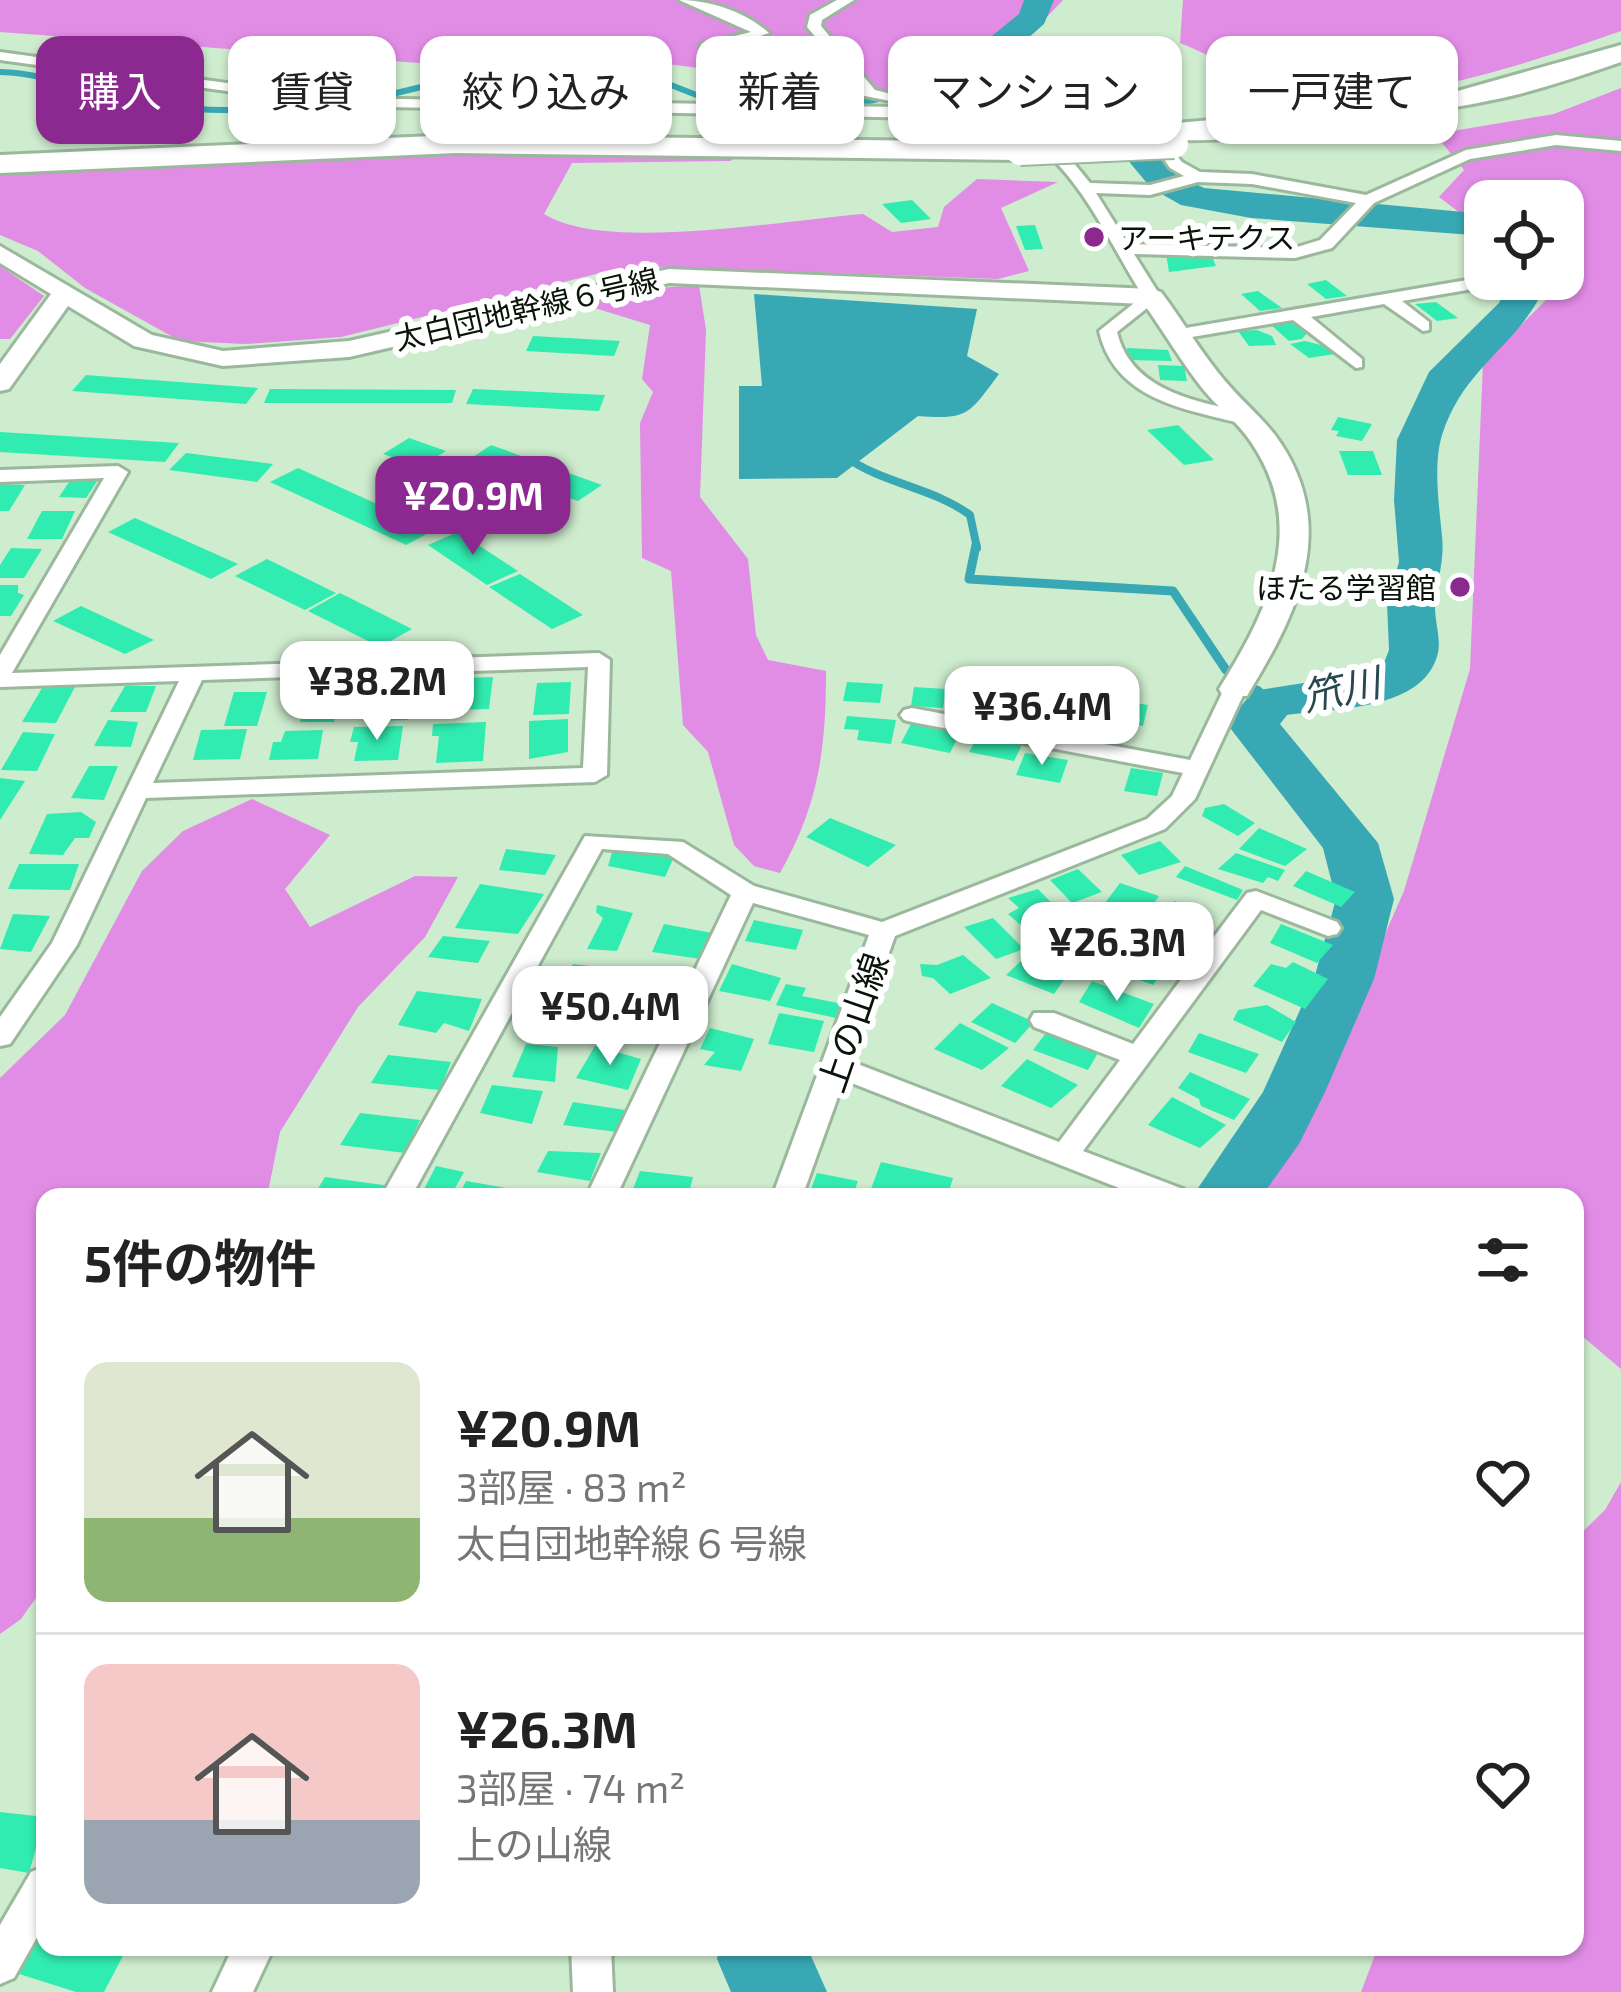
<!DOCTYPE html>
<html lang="ja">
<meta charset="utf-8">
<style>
:root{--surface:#fff;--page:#f2f2f2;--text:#222;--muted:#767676;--line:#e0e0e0;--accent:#8b2991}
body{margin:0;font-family:"Exo 2","Noto Sans JP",sans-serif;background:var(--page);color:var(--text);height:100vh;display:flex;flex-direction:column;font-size:45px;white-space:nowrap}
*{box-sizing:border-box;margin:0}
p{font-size:39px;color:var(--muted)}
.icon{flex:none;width:66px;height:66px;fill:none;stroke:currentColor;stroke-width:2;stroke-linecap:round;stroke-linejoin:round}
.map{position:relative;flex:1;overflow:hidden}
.drawer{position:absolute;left:36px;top:1188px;width:1548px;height:768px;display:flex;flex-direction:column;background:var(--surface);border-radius:24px;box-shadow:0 3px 9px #0004}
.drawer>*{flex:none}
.banner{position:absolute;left:36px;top:36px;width:1551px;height:108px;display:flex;gap:24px}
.buttons{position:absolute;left:1464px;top:180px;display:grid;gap:24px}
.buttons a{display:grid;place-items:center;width:120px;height:120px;border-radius:24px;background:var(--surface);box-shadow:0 3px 9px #0004;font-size:60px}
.price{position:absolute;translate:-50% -102px;padding:0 27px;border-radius:24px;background:#fff;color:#222;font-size:39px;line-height:78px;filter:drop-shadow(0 3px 6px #0008)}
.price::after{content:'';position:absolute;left:50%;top:72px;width:36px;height:27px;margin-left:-18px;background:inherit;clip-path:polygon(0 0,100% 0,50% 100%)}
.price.on{background:var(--accent);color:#fff}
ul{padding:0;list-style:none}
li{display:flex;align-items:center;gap:36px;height:300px;padding:0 48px}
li+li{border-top:3px solid var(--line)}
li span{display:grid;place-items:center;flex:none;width:336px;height:240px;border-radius:24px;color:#555}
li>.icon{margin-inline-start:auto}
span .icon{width:144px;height:144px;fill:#fffc;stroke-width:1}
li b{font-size:51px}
h2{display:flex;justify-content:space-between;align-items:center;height:144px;padding:0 48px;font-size:51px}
.tag{padding:0 42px;border-radius:24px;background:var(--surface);box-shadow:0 3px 9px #0004;font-size:42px;line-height:108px}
.tag.on{background:var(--accent);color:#fff}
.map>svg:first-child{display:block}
.green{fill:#e18ce5}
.water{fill:#38a8b4}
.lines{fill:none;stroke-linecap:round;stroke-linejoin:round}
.stream-far2{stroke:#38a8b4;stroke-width:6}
.stream-far1{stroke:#38a8b4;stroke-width:8}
.stream{stroke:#38a8b4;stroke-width:9}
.river{fill:#38a8b4;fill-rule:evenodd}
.building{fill:#31ecb0}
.street-casing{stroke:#9bb89c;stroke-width:6}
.secondary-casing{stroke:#9bb89c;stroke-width:6}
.highway-casing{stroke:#9bb89c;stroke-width:6}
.street{fill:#fff;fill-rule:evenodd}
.secondary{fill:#fff;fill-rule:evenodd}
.highway{fill:#fff;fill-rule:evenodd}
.highway-bridge-casing{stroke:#9bb89c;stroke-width:32;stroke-linecap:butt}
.highway-bridge{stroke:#fff;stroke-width:28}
.poi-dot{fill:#8b2991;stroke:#fff;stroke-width:4.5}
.labels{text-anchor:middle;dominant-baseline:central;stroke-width:12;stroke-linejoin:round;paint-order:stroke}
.far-poi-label{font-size:30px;fill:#091309;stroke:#fff;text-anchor:start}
.far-street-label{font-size:30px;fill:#091309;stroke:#fff}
.street-label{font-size:36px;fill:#091309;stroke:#fff}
.water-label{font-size:39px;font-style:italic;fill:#27484c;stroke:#fff}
</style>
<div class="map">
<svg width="1621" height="1992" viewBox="0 0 1621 1992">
<rect width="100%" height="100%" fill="#ceecce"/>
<g class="green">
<polygon points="0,0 1063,0 1007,59 921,96 596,55 582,75 0,32"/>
<path d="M1183,0H1621V31C1538,60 1375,116 1289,92C1253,81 1216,57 1180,43Z"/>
<polygon points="1621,88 1621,1369 1575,1330 1575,1197 1402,1197 1391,1191 1386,1197 1255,1197 1319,1084 1404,891 1470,669 1483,363 1558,288 1548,279 1563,279 1563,201 1485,201 1485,232 1439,197 1464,170 1435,134 1554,114"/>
<path d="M564,151L743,154L730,161L572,163L544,214C605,253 786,220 863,214L892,232L938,227L944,207L977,179L1058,182L1001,208L1029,271L998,279L665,267L600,273L341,337L246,344L180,341L85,288L38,251L0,235V171L330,154Z"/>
<polygon points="0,266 44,296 10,339 0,339"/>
<path d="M699,285L706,330L700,497L748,559L756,635L768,660L826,671C826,749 819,804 780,873L754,866L734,845L708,752L683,725L671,571L642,558L640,423L653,392L642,379L650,325L585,305L618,291Z"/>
<polygon points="252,799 330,835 285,889 310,927 415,876 458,877 425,937 358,1007 280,1132 267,1197 45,1197 45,1585 21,1619 0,1634 0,1078 65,1015 142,871 183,831"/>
<polygon points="1621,1482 1621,1992 1361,1992 1378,1947 1575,1947 1575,1539 1605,1510"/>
</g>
<path class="water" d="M754,294L977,309L967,356L999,374C969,414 969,420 918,416L837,478L739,479V386H762Z"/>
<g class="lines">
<g class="stream-far2">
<path d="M0,72C48,73 91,94 138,102C206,115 276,110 345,105"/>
<polyline points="363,101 554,55 610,61 704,98 869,101 993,74"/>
</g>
<path class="stream-far1" d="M844,456C883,484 932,487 970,515L977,548"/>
<g class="stream">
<polyline points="976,545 969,579 1173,591 1226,670"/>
<polyline points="1257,690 1271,702"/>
</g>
<g class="river">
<polygon points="1024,0 1054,0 1044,24 1001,62 1120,108 1175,174 1204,188 1485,214 1485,236 1251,218 1181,205 1151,188 1096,122 974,74 971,53 1019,14"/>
<path d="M1510,279H1548C1522,346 1465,363 1442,435C1433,465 1439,505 1442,536C1445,562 1436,582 1435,607C1435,622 1441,639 1438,653C1424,711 1335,708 1287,715L1280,724L1378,843L1394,899L1374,979L1325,1092L1299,1144L1261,1197H1192L1263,1092L1314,979L1336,899L1323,848L1227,724L1253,691L1362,674L1384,663L1389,650L1387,603L1399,562L1394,500L1397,440L1429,372L1499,303Z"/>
<polygon points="719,1947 807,1947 827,1992 731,1992 717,1959"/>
</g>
</g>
<g class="building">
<polygon points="272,58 334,64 306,72 256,70"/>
<polygon points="318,75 353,79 335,94 300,91"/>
<polygon points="912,200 931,219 901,223 882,204"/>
<polygon points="1035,225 1043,249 1025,250 1016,226"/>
<polygon points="1166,254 1197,255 1213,259 1216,266 1169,272"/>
<polygon points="1326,280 1347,296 1326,299 1307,284"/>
<polygon points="1258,291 1282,308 1260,311 1241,294"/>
<polygon points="1436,302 1458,318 1437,321 1415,304"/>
<polygon points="1289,321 1307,333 1302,339 1289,341 1270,324"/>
<polygon points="1257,330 1272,336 1276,345 1249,346 1238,331"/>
<polygon points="533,336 620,341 614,356 526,351"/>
<polygon points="1305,341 1329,347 1335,354 1309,358 1290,344"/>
<polygon points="1127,348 1168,350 1172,361 1128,360"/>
<polygon points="1158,365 1184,366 1187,381 1160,380"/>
<polygon points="86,375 258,388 246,404 72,391"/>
<polygon points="270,389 456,390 452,403 264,403"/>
<polygon points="473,389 605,395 599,411 466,404"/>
<polygon points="1338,417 1372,424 1362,441 1336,436 1339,431 1331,430"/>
<polygon points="1178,425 1214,460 1184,465 1147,430"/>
<polygon points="0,432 179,443 165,462 0,452"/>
<polygon points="409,438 446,451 420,467 383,454"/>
<polygon points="491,445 602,485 578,501 467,461"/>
<polygon points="1339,451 1373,451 1382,475 1348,475"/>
<polygon points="186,453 273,464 257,482 169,470"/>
<polygon points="298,468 434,530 406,545 270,482"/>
<polygon points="71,479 98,480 86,498 59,497"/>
<polygon points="0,484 25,485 9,511 0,511"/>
<polygon points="42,511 75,511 62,539 27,539"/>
<polygon points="135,518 238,564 211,579 108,532"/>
<polygon points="458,532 518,571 487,585 428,545"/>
<polygon points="11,548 42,549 24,578 0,578 0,565"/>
<polygon points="267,559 336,593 305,610 235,576"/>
<polygon points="520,574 583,615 552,629 489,587"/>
<polygon points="0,585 18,585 18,593 24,595 11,616 0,616"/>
<polygon points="340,593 412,629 380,647 308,611"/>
<polygon points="81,606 154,640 125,654 53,621"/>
<polygon points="493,677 489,709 456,710 461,678"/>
<polygon points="571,682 569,714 533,715 537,683"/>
<polygon points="847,682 883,684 880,703 843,701"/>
<polygon points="45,683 77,683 56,723 22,722"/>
<polygon points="413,683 408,720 373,721 379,684"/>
<polygon points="125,686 156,686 146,712 110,712"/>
<polygon points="914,687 946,689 943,708 911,706"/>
<polygon points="979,691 1032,697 1027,718 973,711"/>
<polygon points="1046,691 1092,698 1085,724 1038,717"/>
<polygon points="234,692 267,692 257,726 224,726"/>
<polygon points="308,692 343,692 334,722 300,722"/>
<polygon points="1104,698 1148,705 1143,726 1098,719"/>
<polygon points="847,716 896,720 891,744 857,740 859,730 844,729"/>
<polygon points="568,719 568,752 529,759 529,721"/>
<polygon points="108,720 138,722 131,747 94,746"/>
<polygon points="486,722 483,761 436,763 439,736 432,736 433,724"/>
<polygon points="911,724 960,733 950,753 901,743"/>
<polygon points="403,726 398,760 354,761 358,742 350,742 354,727"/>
<polygon points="247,729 240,759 193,760 201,730"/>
<polygon points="323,730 318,759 269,760 273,742 281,742 285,731"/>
<polygon points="23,732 55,734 37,771 1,770"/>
<polygon points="979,734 1023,743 1014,761 969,752"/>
<polygon points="1025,753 1068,760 1060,783 1016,775"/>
<polygon points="89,766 118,766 104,800 71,798"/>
<polygon points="1131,768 1163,773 1157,796 1124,791"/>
<polygon points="0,778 25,781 0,820"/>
<polygon points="1224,804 1255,823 1238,836 1202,816 1205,808"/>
<polygon points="81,812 96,822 89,838 75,838 63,855 29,854 47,814"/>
<polygon points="830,818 896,845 868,867 806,837"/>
<polygon points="1259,828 1307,849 1285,866 1239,849"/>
<polygon points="1160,841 1181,862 1139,875 1121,855"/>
<polygon points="614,846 674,857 665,877 608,866"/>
<polygon points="506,849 556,855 545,875 499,870"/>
<polygon points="1236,853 1285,870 1278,881 1268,877 1263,883 1218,869"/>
<polygon points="19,864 79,864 70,890 8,889"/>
<polygon points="1185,866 1243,890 1237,900 1176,877"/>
<polygon points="1078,869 1102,892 1072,903 1050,880"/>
<polygon points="1306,871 1355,892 1341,907 1293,886"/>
<polygon points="1120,883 1159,896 1144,918 1105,903"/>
<polygon points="480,884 544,894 518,934 455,928"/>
<polygon points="1038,889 1065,917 1030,933 1008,914 1019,908 1008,898"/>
<polygon points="1175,901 1213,918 1192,942 1151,924"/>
<polygon points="597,905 633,913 617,951 587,949 603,918 596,912"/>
<polygon points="13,914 50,916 31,952 0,949"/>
<polygon points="993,918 1024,949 996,959 964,927"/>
<polygon points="754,920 803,930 796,950 745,941"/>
<polygon points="664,924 712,933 701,959 652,952"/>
<polygon points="1281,924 1333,945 1317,963 1270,943"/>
<polygon points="1079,928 1102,941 1088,960 1049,948 1053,932"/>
<polygon points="443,936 490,941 478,963 428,957"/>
<polygon points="1109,945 1167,966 1153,985 1099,965"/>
<polygon points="963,955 991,978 950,994 933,978 922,976 920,964 937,965"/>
<polygon points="1023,959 1067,975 1054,994 1006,975"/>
<polygon points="1293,962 1328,979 1305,1009 1253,986 1271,964 1286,968"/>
<polygon points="573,964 606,968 593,1000 560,995"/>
<polygon points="732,964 781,978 770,1001 719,991"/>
<polygon points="636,979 682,986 672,1021 645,1015 645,1008 625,1002"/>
<polygon points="1092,981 1154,1004 1139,1028 1079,1002"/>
<polygon points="786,984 806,988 802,996 843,1004 836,1018 776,1005"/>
<polygon points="417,991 482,999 469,1031 444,1023 436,1033 398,1025"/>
<polygon points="555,1001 591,1005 574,1042 538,1036"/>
<polygon points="992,1003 1034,1022 1015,1043 971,1022"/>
<polygon points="1267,1005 1296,1022 1282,1042 1233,1020 1238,1010"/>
<polygon points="779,1013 824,1021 814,1052 768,1044"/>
<polygon points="960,1023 1009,1048 982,1070 934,1049"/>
<polygon points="710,1028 754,1039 741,1071 704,1065 715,1052 700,1049"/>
<polygon points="1049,1029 1099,1051 1088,1070 1033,1050"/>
<polygon points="1199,1033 1259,1054 1246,1073 1188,1052"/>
<polygon points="526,1044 558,1047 555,1082 512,1077"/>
<polygon points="595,1046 641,1059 628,1090 576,1078"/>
<polygon points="388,1055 451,1062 440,1090 371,1083"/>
<polygon points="1027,1059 1078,1085 1051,1108 1001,1086"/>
<polygon points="1190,1072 1250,1099 1234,1120 1201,1106 1199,1099 1178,1088"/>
<polygon points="492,1085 543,1091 532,1124 480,1113"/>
<polygon points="1172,1097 1226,1125 1200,1148 1148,1125"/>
<polygon points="573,1102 625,1110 617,1132 563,1125"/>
<polygon points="360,1113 420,1120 405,1153 340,1145"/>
<polygon points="548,1151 601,1153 590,1181 537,1172"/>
<polygon points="881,1162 953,1178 947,1197 868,1197"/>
<polygon points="436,1166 464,1172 450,1197 420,1197"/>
<polygon points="640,1171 693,1177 688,1197 630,1197"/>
<polygon points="817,1173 858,1181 852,1197 808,1197"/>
<polygon points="325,1177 390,1186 383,1197 313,1197"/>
<polygon points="466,1181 506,1188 502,1197 458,1197"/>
<polygon points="0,1812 45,1817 29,1873 0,1868"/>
<polygon points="45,1915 45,1947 125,1952 104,1992 76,1992 13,1972"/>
</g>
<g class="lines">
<g class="street-casing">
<g id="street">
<path d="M679,0C710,0 746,12 769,33L724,48L817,78L857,86L807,27L810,15L837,0H854L822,20L821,26L875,90L928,103L921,107L809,85L701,50V44L751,32Z"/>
<path d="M0,52L336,98L959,108C1023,119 1050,131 1090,183L1150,185L1184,176L1170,168L1136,119L1143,115L1182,162L1200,172L1252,174L1366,195L1466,150L1556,135L1621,141V151L1556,145L1470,159L1374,203L1332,248L1295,258L1134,254L1161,297L1117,332C1132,393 1198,401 1251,414L1254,418L1244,424C1184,409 1115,400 1099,331L1143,296C1099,227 1065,132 975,119L336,106L0,60ZM1198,182L1252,184L1356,203L1320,240L1294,248L1128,244L1096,193L1150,195Z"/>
<polygon points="1467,280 1473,281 1473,289 1402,301 1429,322 1429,330 1423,331 1384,304 1311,317 1362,359 1362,367 1356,368 1293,320 1180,339 1171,334 1180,329"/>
<path d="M118,466L128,472L12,673L599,653L610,660L607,775L595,782L146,798L77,945L10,1044L0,1046V1017L52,943L179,681L0,687V655L104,478L0,482V470ZM588,667L583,768L153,783L202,680Z"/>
<polygon points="1235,682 1246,689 1195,799 1165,829 895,936 850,1061 1059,1142 1120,1060 1034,1027 1030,1020 1034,1013 1054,1013 1133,1044 1185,974 1106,943 1102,937 1106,931 1124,931 1197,959 1247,893 1256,891 1337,922 1341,928 1337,934 1328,936 1261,910 1083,1151 1183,1189 1187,1197 1142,1197 844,1080 802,1197 772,1197 869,935 753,903 616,1197 586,1197 731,895 668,854 602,849 411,1197 381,1197 585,836 683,842 754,886 882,922 1147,819 1172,796 1183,773 912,722 904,720 900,715 904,710 912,708 1190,760 1224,689"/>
<polygon points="45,1866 45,1923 14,1978 0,1984 0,1925 31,1872"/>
<polygon points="233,1947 274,1947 253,1992 212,1992"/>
<polygon points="571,1947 611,1947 613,1992 573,1992"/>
</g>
</g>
<g class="secondary-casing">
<path id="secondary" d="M0,246L152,335L223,351L349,341L669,269L1152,289L1161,292C1183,321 1201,353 1225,381C1241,400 1260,416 1275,435C1339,522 1301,607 1251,689L1247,696H1223L1219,689C1267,612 1310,528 1251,442C1238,422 1217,407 1202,388C1181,361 1164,332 1144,304L669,283L349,357L223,366L134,346L68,306L9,389L0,391V364L51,294L0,263Z"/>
</g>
<g class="highway-casing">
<g id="highway">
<path d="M1621,45V62C1586,74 1551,86 1515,95C1467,107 1174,159 1151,133L1165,124L1338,109L1454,92Z"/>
<polygon points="456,135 1020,142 1035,151 1020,160 456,153 0,173 0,155"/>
</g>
</g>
<use href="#street" class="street"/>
<use href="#secondary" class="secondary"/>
<use href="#highway" class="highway"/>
<g class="highway-bridge-casing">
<polyline id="highway-bridge" points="1020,151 1174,144"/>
</g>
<use href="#highway-bridge" class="highway-bridge"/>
</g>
<g class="poi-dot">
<circle cx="1094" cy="237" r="12"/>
<circle cx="1460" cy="587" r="12"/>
</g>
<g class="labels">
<g class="far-poi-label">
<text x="1118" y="237">アーキテクス</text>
<text x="1436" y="587" text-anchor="end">ほたる学習館</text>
</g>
<g class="far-street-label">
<text transform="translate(526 308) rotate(-13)">太白団地幹線６号線</text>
</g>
<g class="street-label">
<text transform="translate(852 1022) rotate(-71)">上の山線</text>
</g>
<g class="water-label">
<text transform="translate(1341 688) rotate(-12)">笊川</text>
</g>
</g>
</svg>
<div class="buttons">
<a><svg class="icon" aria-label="locate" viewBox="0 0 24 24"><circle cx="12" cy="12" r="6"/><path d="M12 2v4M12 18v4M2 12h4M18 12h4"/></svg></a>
</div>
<b class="price on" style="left:473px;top:558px">¥20.9M</b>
<b class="price" style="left:377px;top:743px">¥38.2M</b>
<b class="price" style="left:1042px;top:768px">¥36.4M</b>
<b class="price" style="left:1117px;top:1004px">¥26.3M</b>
<b class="price" style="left:610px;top:1068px">¥50.4M</b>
<div class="banner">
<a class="tag on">購入</a>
<a class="tag">賃貸</a>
<a class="tag">絞り込み</a>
<a class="tag">新着</a>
<a class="tag">マンション</a>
<a class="tag">一戸建て</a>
</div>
<section class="drawer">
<h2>5件の物件<svg class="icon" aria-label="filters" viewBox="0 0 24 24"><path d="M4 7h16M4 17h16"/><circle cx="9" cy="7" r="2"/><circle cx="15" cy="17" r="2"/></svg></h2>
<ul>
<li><span style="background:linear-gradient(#dfe7d0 65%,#8fb573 0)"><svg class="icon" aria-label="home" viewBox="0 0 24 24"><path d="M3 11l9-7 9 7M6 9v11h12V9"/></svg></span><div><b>¥20.9M</b><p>3部屋 · 83 m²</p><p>太白団地幹線６号線</p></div><svg class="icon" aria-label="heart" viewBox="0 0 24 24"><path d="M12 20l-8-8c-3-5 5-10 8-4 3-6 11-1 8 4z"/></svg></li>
<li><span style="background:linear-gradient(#f6c9c9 65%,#9aa5b1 0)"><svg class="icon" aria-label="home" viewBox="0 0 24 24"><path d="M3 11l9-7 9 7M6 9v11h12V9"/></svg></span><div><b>¥26.3M</b><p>3部屋 · 74 m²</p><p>上の山線</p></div><svg class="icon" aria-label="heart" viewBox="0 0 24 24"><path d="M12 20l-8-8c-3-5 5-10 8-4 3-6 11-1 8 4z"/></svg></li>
</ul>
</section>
</div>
